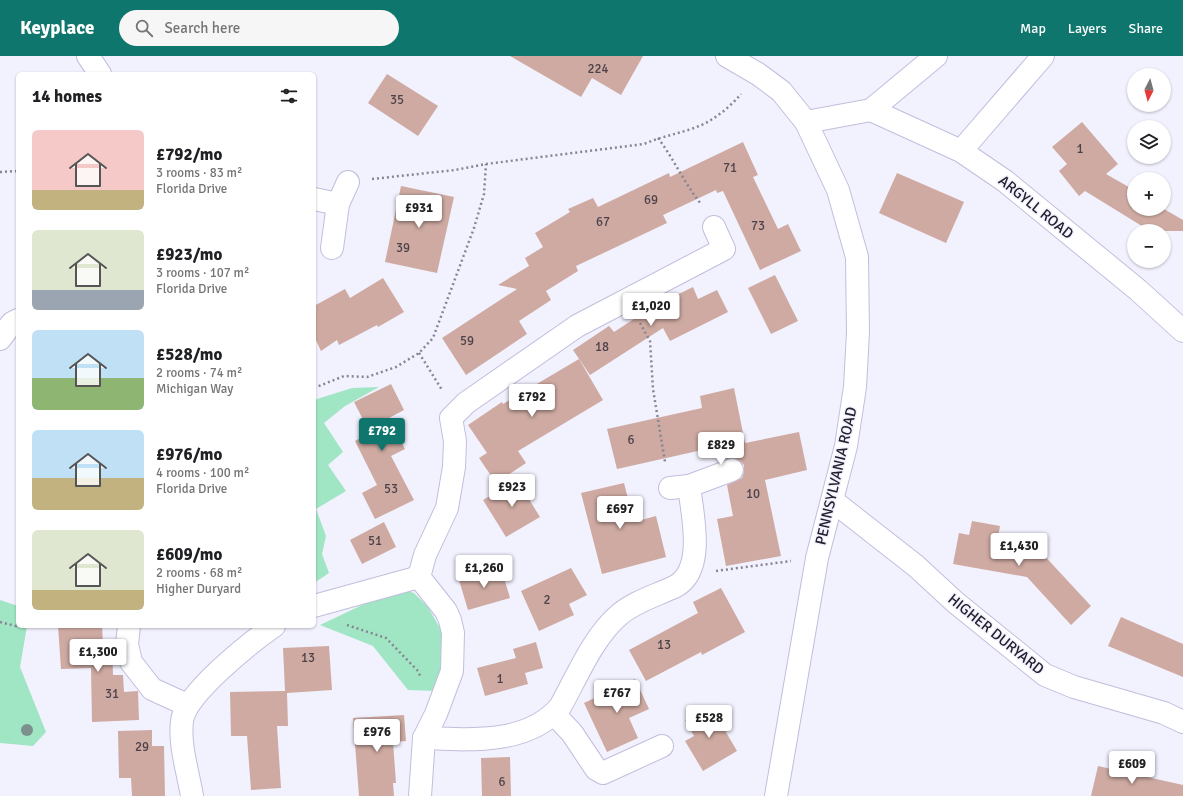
<!DOCTYPE html>
<meta charset="utf-8">
<style>
:root{--surface:#fff;--page:#f6f6f6;--text:#202124;--muted:#757577;--accent:#0f766e}
body{margin:0;font-family:Signika,sans-serif;background:var(--page);color:var(--text);height:100vh;display:flex;flex-direction:column;font-size:15px;white-space:nowrap}
*{box-sizing:border-box;margin:0}
p{font-size:13px;color:var(--muted)}
.icon{flex:none;width:22px;height:22px;fill:none;stroke:currentColor;stroke-width:2;stroke-linecap:round;stroke-linejoin:round}
.map{position:relative;flex:1;overflow:hidden}
.side{position:absolute;left:16px;top:16px;width:300px;height:556px;display:flex;flex-direction:column;background:var(--surface);border-radius:6px;box-shadow:0 1px 3px #0004}
.side>*{flex:none}
.needle{width:26px;rotate:186deg}
.buttons{position:absolute;left:1127px;top:12px;display:grid;gap:8px}
.buttons a{display:grid;place-items:center;width:44px;height:44px;border-radius:50%;background:var(--surface);box-shadow:0 1px 3px #0004;font-size:20px}
.price{position:absolute;translate:-50% -34px;padding:0 9px;border-radius:4px;background:#fff;color:#222;font-size:13px;line-height:26px;filter:drop-shadow(0 1px 2px #0008)}
.price::after{content:'';position:absolute;left:50%;top:24px;width:12px;height:9px;margin-left:-6px;background:inherit;clip-path:polygon(0 0,100% 0,50% 100%)}
.price.on{background:var(--accent);color:#fff}
ul{padding:0;list-style:none}
li{display:flex;align-items:center;gap:12px;height:100px;padding:0 16px}
li span{display:grid;place-items:center;flex:none;width:112px;height:80px;border-radius:6px;color:#555}
li>.icon{margin-inline-start:auto}
span .icon{width:48px;height:48px;fill:#fffc;stroke-width:1}
li b{font-size:17px}
h2{display:flex;justify-content:space-between;align-items:center;height:48px;padding:0 16px;font-size:17px}
header{display:flex;align-items:center;gap:24px;box-sizing:border-box;height:56px;padding:0 20px;background:var(--accent);color:#fff}
header strong{font-size:19px}
nav{display:flex;gap:22px;margin-inline-start:auto;font-size:14px}
.search{width:280px;height:36px;background:var(--page);display:flex;align-items:center;gap:10px;box-sizing:border-box;padding:0 14px;border-radius:22px;color:var(--muted);font-size:15px}
.map>svg:first-child{display:block}
.green{fill:#a0e6c4}
.building{fill:#ceaaa2}
.lines{fill:none;stroke-linecap:round;stroke-linejoin:round}
.minor-casing{stroke:#c1bedd;stroke-width:24}
.path{stroke:#878592;stroke-width:2.5;stroke-dasharray:2 3;stroke-linecap:butt}
.minor{stroke:#fff;stroke-width:22}
.tree{fill:#7c908d}
.labels{text-anchor:middle;dominant-baseline:central;stroke-width:3;stroke-linejoin:round;paint-order:stroke}
.number-label{font-size:13px;fill:#4d424a}
.street-label{font-size:15px;fill:#22202c;stroke:#f2f1fe}
</style>
<header>
<strong>Keyplace</strong>
<div class="search"><svg class="icon" aria-label="search" viewBox="0 0 24 24"><circle cx="10" cy="10" r="6"/><path d="M15 15l6 6"/></svg>Search here</div>
<nav><a>Map</a><a>Layers</a><a>Share</a></nav>
</header>
<div class="map">
<svg width="1183" height="740" viewBox="0 0 1183 740">
<rect width="100%" height="100%" fill="#f2f1fe"/>
<g class="green">
<polygon points="379,331 345,350 324,367 343,396 328,409 346,435 316,453 326,480 322,498 329,517 314,527 314,344 352,332"/>
<polygon points="398,532 414,537 428,551 441,574 445,599 436,635 408,634 373,590 320,569"/>
<polygon points="0,544 18,550 18,570 27,570 20,611 46,676 33,690 0,687"/>
</g>
<g class="building">
<polygon points="510,0 643,0 621,39 592,22 581,41"/>
<polygon points="387,18 438,50 418,80 368,47"/>
<polygon points="1082,66 1118,108 1106,118 1134,134 1134,153 1164,153 1183,164 1183,175 1150,175 1085,135 1079,140 1059,115 1067,108 1052,91"/>
<polygon points="743,86 758,119 753,121 778,173 788,168 801,195 760,214 723,135 717,137 716,134 663,159 667,167 576,210 578,215 546,235 551,244 519,265 527,278 466,319 442,282 517,233 498,229 529,210 525,202 543,191 535,177 570,156 568,153 593,142 598,151 669,117 670,121"/>
<polygon points="897,117 964,146 946,187 879,157"/>
<polygon points="401,130 454,141 437,217 385,206"/>
<polygon points="775,219 798,265 771,278 748,232"/>
<polygon points="383,222 404,256 378,271 377,269 339,289 337,284 321,295 314,280 314,250 345,233 350,242"/>
<polygon points="693,231 698,243 717,234 728,256 670,285 663,272 590,319 573,294 609,270 614,276 654,250"/>
<polygon points="579,303 603,344 518,395 526,407 496,427 479,402 487,397 468,369 502,346 503,348"/>
<polygon points="391,328 404,354 389,362 405,393 391,400 414,444 375,463 362,437 377,429 355,385 370,377 354,346"/>
<polygon points="734,332 745,387 799,376 807,414 765,424 781,500 726,510 717,463 733,460 727,429 742,422 744,416 744,409 740,405 734,402 722,404 720,390 617,413 607,373 702,352 700,340"/>
<polygon points="517,424 540,461 506,481 483,444"/>
<polygon points="624,427 634,466 656,460 666,501 602,518 581,437"/>
<polygon points="972,465 1000,470 997,487 1040,495 1091,550 1071,569 1027,521 953,508 959,477 969,479"/>
<polygon points="384,466 396,491 362,508 350,484"/>
<polygon points="501,512 510,542 468,554 459,524"/>
<polygon points="571,512 587,539 569,548 574,559 539,575 521,535"/>
<polygon points="721,532 745,576 702,599 701,596 646,625 629,594 698,557 693,546"/>
<polygon points="1121,561 1183,588 1183,621 1108,590"/>
<polygon points="58,570 102,570 103,588 112,587 113,619 123,619 124,636 138,635 139,664 92,666 91,612 61,613"/>
<polygon points="536,586 543,612 525,617 528,628 485,640 477,612 516,602 513,593"/>
<polygon points="329,590 332,634 287,637 288,670 277,670 281,732 251,734 247,680 231,680 230,636 285,635 283,592"/>
<polygon points="635,623 649,653 629,662 638,682 607,696 584,647"/>
<polygon points="710,649 737,695 703,715 685,685 694,680 685,664"/>
<polygon points="404,659 406,685 393,686 396,727 393,727 394,740 359,740 353,662"/>
<polygon points="152,674 152,690 164,690 165,740 132,740 131,722 119,722 118,675"/>
<polygon points="510,701 511,740 482,740 481,702"/>
<polygon points="1098,710 1183,729 1183,740 1091,740"/>
</g>
<g class="lines">
<g class="minor-casing">
<g id="minor">
<polyline points="88,0 100,18"/>
<polyline points="727,0 758,18 781,35 806,66 838,134 857,201 858,276 855,331 846,390 817,502 776,740"/>
<polyline points="871,54 961,95 1005,125 1138,234 1183,275"/>
<polyline points="806,66 871,54 936,0"/>
<polyline points="961,95 1043,0"/>
<polyline points="314,143 338,148"/>
<polyline points="332,192 338,148 348,126"/>
<polyline points="0,283 12,267 18,264"/>
<polyline points="689,430 732,414"/>
<polyline points="833,445 916,510 955,546 1045,619 1074,631 1164,657 1183,666"/>
<polyline points="419,521 425,499 447,452 454,411 455,385 451,362 466,347 577,270 724,193 714,171"/>
<polyline points="419,521 446,555 450,564 453,577 452,615 436,658 424,682 420,740"/>
<polyline points="314,550 419,521"/>
<polyline points="129,570 127,588 131,606 152,633 187,649"/>
<polyline points="554,658 572,677 596,713 603,717 662,690"/>
<path d="M424,682C469,684 527,689 560,651C577,621 593,581 619,559C635,545 658,539 676,530C706,513 692,457 689,430L670,432"/>
<path d="M192,740C188,716 179,689 182,665C185,638 251,586 274,570"/>
</g>
</g>
<g class="path">
<path d="M658,82C674,103 684,127 701,148"/>
<polyline points="0,116 18,115"/>
<path d="M372,123L455,114L486,108L644,88C660,81 677,78 694,72C712,66 729,52 741,38"/>
<polyline points="640,267 650,285 653,333 665,406"/>
<polyline points="419,297 442,334"/>
<polyline points="314,332 344,320 367,321 396,311 419,297 433,282 474,172 484,138 486,108"/>
<polyline points="716,515 791,505"/>
<polyline points="0,566 16,570 18,567"/>
<polyline points="347,569 386,582 418,615 421,622"/>
</g>
<use href="#minor" class="minor"/>
</g>
<circle class="tree" cx="27" cy="674" r="6"/>
<g class="labels">
<g class="number-label">
<text x="598" y="13">224</text>
<text x="397" y="44">35</text>
<text x="1080" y="93">1</text>
<text x="730" y="112">71</text>
<text x="651" y="144">69</text>
<text x="603" y="166">67</text>
<text x="758" y="170">73</text>
<text x="403" y="192">39</text>
<text x="467" y="285">59</text>
<text x="602" y="291">18</text>
<text x="631" y="384">6</text>
<text x="391" y="433">53</text>
<text x="753" y="438">10</text>
<text x="375" y="485">51</text>
<text x="547" y="544">2</text>
<text x="664" y="589">13</text>
<text x="308" y="602">13</text>
<text x="500" y="623">1</text>
<text x="112" y="638">31</text>
<text x="142" y="691">29</text>
<text x="502" y="726">6</text>
</g>
<g class="street-label">
<text transform="translate(1036 151) rotate(39)">ARGYLL ROAD</text>
<text transform="translate(836 420) rotate(-77)">PENNSYLVANIA ROAD</text>
<text transform="translate(996 578) rotate(39)">HIGHER DURYARD</text>
</g>
</g>
</svg>
<div class="buttons">
<a><svg class="needle" viewBox="-14 -14 28 28"><path d="M0-13l5 13h-10z" fill="#e53935"/><path d="M0 13l5-13h-10z" fill="#757577"/></svg></a>
<a><svg class="icon" aria-label="layers" viewBox="0 0 24 24"><path d="M12 4l9 5-9 5-9-5zM3 14l9 5 9-5"/></svg></a>
<a>+</a>
<a>−</a>
</div>
<b class="price" style="left:419px;top:173px">£931</b>
<b class="price" style="left:651px;top:271px">£1,020</b>
<b class="price" style="left:532px;top:362px">£792</b>
<b class="price on" style="left:382px;top:396px">£792</b>
<b class="price" style="left:721px;top:410px">£829</b>
<b class="price" style="left:512px;top:452px">£923</b>
<b class="price" style="left:620px;top:474px">£697</b>
<b class="price" style="left:1019px;top:511px">£1,430</b>
<b class="price" style="left:484px;top:533px">£1,260</b>
<b class="price" style="left:98px;top:617px">£1,300</b>
<b class="price" style="left:617px;top:658px">£767</b>
<b class="price" style="left:709px;top:683px">£528</b>
<b class="price" style="left:377px;top:697px">£976</b>
<b class="price" style="left:1132px;top:729px">£609</b>
<section class="side">
<h2>14 homes<svg class="icon" aria-label="filters" viewBox="0 0 24 24"><path d="M4 7h16M4 17h16"/><circle cx="9" cy="7" r="2"/><circle cx="15" cy="17" r="2"/></svg></h2>
<ul>
<li><span style="background:linear-gradient(#f6c9c9 75%,#c2b280 0)"><svg class="icon" aria-label="home" viewBox="0 0 24 24"><path d="M3 11l9-7 9 7M6 9v11h12V9"/></svg></span><div><b>£792/mo</b><p>3 rooms · 83 m²</p><p>Florida Drive</p></div></li>
<li><span style="background:linear-gradient(#dfe7d0 75%,#9aa5b1 0)"><svg class="icon" aria-label="home" viewBox="0 0 24 24"><path d="M3 11l9-7 9 7M6 9v11h12V9"/></svg></span><div><b>£923/mo</b><p>3 rooms · 107 m²</p><p>Florida Drive</p></div></li>
<li><span style="background:linear-gradient(#bfe0f5 60%,#8fb573 0)"><svg class="icon" aria-label="home" viewBox="0 0 24 24"><path d="M3 11l9-7 9 7M6 9v11h12V9"/></svg></span><div><b>£528/mo</b><p>2 rooms · 74 m²</p><p>Michigan Way</p></div></li>
<li><span style="background:linear-gradient(#bfe0f5 60%,#c2b280 0)"><svg class="icon" aria-label="home" viewBox="0 0 24 24"><path d="M3 11l9-7 9 7M6 9v11h12V9"/></svg></span><div><b>£976/mo</b><p>4 rooms · 100 m²</p><p>Florida Drive</p></div></li>
<li><span style="background:linear-gradient(#dfe7d0 75%,#c2b280 0)"><svg class="icon" aria-label="home" viewBox="0 0 24 24"><path d="M3 11l9-7 9 7M6 9v11h12V9"/></svg></span><div><b>£609/mo</b><p>2 rooms · 68 m²</p><p>Higher Duryard</p></div></li>
</ul>
</section>
</div>
